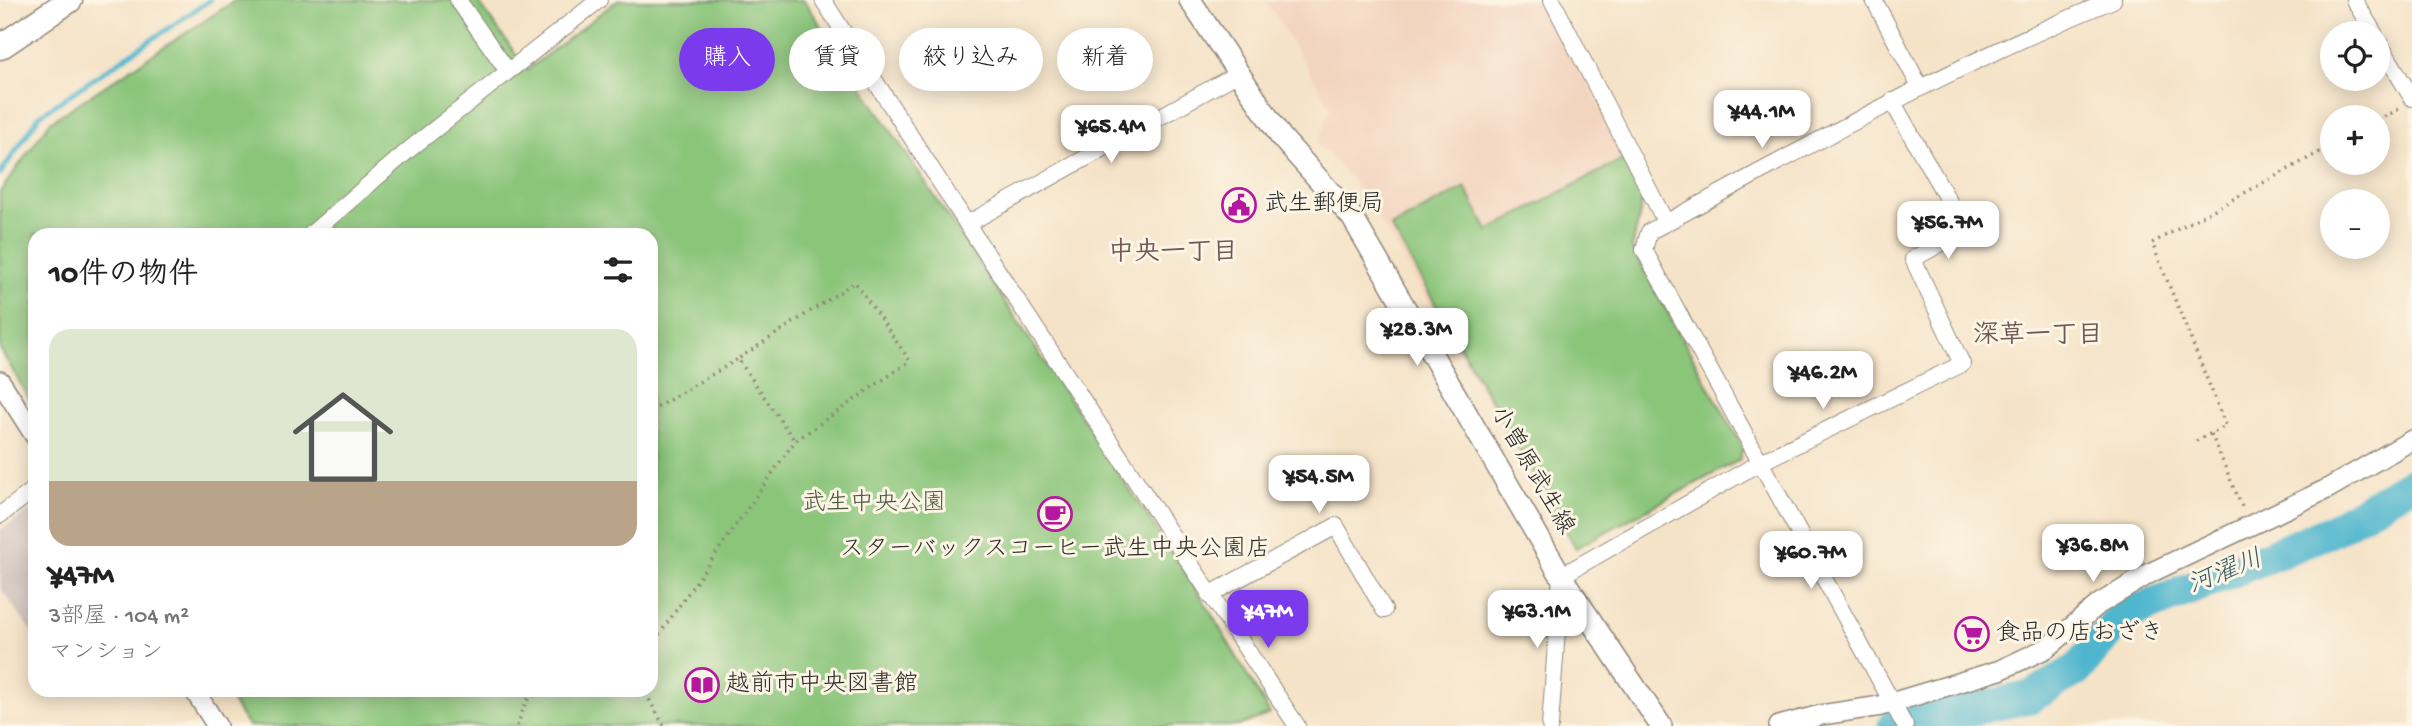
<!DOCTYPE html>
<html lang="ja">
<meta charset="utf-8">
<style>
:root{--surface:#fff;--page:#f2f2f2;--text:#222;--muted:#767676;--line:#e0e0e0;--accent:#7c3aed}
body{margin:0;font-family:"Gochi Hand","Klee One",sans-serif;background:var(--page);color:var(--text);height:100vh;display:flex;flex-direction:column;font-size:26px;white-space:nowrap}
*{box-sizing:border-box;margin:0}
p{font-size:23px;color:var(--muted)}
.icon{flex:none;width:38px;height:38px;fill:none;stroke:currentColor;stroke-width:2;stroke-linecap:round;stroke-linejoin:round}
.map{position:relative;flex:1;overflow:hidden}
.sheet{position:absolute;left:28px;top:228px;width:630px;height:469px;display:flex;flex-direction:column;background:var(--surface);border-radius:21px;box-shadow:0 4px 18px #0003}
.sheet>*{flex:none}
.top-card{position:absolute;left:679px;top:28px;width:665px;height:63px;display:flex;gap:14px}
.fabs{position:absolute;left:2320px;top:21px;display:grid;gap:14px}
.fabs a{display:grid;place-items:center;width:70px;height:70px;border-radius:50%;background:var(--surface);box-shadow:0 4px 18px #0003;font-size:35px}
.price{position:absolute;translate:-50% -60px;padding:0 16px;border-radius:14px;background:#fff;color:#222;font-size:23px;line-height:46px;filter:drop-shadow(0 2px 4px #0008)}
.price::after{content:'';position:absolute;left:50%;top:42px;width:21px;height:16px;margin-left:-10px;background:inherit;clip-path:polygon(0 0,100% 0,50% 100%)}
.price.selected{background:var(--accent);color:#fff}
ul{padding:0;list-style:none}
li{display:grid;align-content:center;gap:14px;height:371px;padding:0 21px}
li+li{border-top:2px solid var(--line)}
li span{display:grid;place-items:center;height:217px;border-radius:21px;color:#555}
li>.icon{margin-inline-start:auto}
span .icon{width:126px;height:126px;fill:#fffc;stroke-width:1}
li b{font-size:30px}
h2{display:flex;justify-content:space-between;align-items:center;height:84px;padding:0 21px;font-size:30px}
.chip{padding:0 24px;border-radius:32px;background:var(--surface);box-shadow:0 4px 18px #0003;font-size:24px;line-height:63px}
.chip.selected{background:var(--accent);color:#fff}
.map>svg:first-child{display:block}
.built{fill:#f3d4bf}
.industrial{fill:#cfc0bb}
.green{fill:#8ac57a;stroke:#5a7852;stroke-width:2}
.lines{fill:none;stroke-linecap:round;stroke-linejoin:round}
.stream{stroke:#4fb6ce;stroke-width:5}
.river{stroke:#4fb6ce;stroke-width:33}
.minor-casing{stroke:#90877a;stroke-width:18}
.tertiary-casing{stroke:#90877a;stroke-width:22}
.secondary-casing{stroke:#90877a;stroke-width:24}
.primary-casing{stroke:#90877a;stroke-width:27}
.path{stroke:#90877a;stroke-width:3.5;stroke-dasharray:2 5;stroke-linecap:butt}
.minor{stroke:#fff;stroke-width:16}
.tertiary{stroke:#fff;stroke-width:19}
.secondary{stroke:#fff;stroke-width:21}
.primary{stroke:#fff;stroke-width:24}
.labels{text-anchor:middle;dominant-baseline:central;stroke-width:6;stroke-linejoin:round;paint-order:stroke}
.poi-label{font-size:24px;fill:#2b2b2b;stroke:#fcf5e5;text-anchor:start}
.street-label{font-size:24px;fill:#2b2b2b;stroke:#fcf5e5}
.park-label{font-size:24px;fill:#485943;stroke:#fcf5e5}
.neighbourhood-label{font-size:26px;font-weight:bold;fill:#6f5952;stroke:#fcf5e5}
.water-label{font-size:26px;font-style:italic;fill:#385c64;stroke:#fcf5e5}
</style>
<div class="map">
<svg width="2412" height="726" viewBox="0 0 2412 726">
<rect width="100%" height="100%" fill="#fcf5e5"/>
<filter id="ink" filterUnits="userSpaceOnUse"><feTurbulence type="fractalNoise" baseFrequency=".0143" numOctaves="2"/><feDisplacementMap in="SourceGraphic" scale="14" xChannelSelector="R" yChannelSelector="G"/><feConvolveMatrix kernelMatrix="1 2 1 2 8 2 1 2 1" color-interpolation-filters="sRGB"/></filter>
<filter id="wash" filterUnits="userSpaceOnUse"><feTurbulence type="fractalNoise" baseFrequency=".00686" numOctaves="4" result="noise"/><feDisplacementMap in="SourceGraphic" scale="28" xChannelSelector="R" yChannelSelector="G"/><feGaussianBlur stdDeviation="1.57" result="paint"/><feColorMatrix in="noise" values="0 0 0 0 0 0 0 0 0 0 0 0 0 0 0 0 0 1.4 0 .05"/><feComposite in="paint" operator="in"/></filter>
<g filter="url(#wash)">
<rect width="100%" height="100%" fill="#f5e3c8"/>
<polygon class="built" points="1266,0 1545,0 1646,197 1634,248 1746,448 1742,461 1575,549 1376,215 1347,174 1317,144 1331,107"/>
<polygon class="industrial" points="35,507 35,637 0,587 0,531"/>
<g class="green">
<polygon points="236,0 477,0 527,70 618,0 804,0 1205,603 1270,714 1238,726 248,726 224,690 651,690 651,234 35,234 35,408 0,349 0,192 50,122"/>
<polygon points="1623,159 1643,198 1632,248 1743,448 1739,460 1576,548 1391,227 1465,187 1488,231"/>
</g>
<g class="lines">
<polyline class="stream" points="0,174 40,115 210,0"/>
<polyline class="river" points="1894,726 2030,697 2078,669 2121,617 2331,531 2412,483"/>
</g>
</g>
<g filter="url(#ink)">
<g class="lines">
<g class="minor-casing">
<g id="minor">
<polyline points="458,0 507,70"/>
<polyline points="823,0 967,224 1297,726"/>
<polyline points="1552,0 1666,223"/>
<polyline points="1874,0 1920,87"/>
<polyline points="2354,0 2374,33"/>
<polyline points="2378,41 2412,98"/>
<polyline points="967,224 1237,74"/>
<polyline points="311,234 411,148 599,0"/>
<polyline points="0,515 35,489"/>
<polyline points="1209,595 1336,526 1384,610"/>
<polyline points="1550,726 1561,576 1761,462 1962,364 1913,259 1965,230 1892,101"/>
<path d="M1905,726L1644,250L1649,232C1801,149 1952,66 2113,0"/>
</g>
</g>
<g class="tertiary-casing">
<g id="tertiary">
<polyline points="0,381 35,436"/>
<polyline points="194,690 217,726"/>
<polyline points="1779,726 1821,715 1881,706 2000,670 2047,648 2099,604 2152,572 2327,489 2412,440"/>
</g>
</g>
<g class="secondary-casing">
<polyline id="secondary" points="1190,0 1281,137 1352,217 1561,576 1661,726"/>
</g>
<g class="primary-casing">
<polyline id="primary" points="0,47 70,0"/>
</g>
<g class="path">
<polyline points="2378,120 2401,108"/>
<polyline points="651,411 738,359"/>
<polyline points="2211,434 2243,509"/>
<polyline points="2196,441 2226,426 2152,243 2333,145"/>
<polyline points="651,646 795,441 910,361 855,282 738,359 795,441"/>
<polyline points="639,690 649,699 664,726"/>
<polyline points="517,726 526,701 541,690"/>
</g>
<use href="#minor" class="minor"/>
<use href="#tertiary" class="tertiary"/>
<use href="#secondary" class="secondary"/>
<use href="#primary" class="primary"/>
</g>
</g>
<defs>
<g id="civic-ring" transform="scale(1.75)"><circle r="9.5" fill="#fcf5e5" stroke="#b5179e" stroke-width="1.5"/><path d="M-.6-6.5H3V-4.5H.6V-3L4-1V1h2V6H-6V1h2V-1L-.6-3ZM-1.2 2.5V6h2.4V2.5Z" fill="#b5179e"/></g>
<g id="cafe-ring" transform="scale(1.75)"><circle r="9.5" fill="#fcf5e5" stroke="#b5179e" stroke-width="1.5"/><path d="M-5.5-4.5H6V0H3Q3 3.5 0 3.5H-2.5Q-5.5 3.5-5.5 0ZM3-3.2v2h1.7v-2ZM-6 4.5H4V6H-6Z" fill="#b5179e"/></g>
<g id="supermarket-ring" transform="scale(1.75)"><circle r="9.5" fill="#fcf5e5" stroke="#b5179e" stroke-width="1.5"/><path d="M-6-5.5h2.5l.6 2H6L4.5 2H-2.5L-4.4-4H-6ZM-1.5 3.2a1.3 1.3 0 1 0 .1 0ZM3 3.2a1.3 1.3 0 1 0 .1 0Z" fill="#b5179e"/></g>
<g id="library-ring" transform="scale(1.75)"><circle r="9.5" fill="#fcf5e5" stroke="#b5179e" stroke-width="1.5"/><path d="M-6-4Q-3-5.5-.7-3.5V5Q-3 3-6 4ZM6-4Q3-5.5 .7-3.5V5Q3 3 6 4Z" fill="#b5179e"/></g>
</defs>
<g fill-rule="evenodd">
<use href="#civic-ring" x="1239" y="205"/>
<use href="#cafe-ring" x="1055" y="514"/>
<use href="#supermarket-ring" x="1972" y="634"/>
<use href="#library-ring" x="702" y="685"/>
</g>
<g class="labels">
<g class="poi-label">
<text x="1264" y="205">武生郵便局</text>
<text x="1055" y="550" text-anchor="middle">スターバックスコーヒー武生中央公園店</text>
<text x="1996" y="634">食品の店おざき</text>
<text x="726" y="685">越前市中央図書館</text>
</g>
<g class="street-label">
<text transform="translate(1531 471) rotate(60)">小曽原武生線</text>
</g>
<g class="park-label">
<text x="874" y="504">武生中央公園</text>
</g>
<g class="neighbourhood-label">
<text x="1173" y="254">中央一丁目</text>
<text x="2038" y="337">深草一丁目</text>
</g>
<g class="water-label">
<text transform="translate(2226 574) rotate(-22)">河濯川</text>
</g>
</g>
</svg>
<div class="fabs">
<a><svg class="icon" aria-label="locate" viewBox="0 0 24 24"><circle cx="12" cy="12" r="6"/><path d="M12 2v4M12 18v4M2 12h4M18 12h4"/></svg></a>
<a>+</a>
<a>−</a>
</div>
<b class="price" style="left:1762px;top:150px">¥44.1M</b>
<b class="price" style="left:1111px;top:165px">¥65.4M</b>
<b class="price" style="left:1948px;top:261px">¥56.7M</b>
<b class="price" style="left:1417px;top:368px">¥28.3M</b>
<b class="price" style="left:1823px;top:411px">¥46.2M</b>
<b class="price" style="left:1319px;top:515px">¥54.5M</b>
<b class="price" style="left:2093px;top:584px">¥36.8M</b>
<b class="price" style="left:1811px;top:591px">¥60.7M</b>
<b class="price selected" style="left:1268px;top:650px">¥47M</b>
<b class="price" style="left:1537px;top:650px">¥63.1M</b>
<div class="top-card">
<a class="chip selected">購入</a>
<a class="chip">賃貸</a>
<a class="chip">絞り込み</a>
<a class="chip">新着</a>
</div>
<section class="sheet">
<h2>10件の物件<svg class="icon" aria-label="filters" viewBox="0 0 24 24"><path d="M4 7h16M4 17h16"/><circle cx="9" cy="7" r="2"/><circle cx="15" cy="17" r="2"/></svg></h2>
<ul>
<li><span style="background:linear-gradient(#dfe7d0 70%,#b9a48a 0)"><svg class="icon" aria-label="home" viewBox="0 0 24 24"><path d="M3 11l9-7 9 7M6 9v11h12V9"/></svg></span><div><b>¥47M</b><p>3部屋 · 104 m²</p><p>マンション</p></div></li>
</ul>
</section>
</div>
